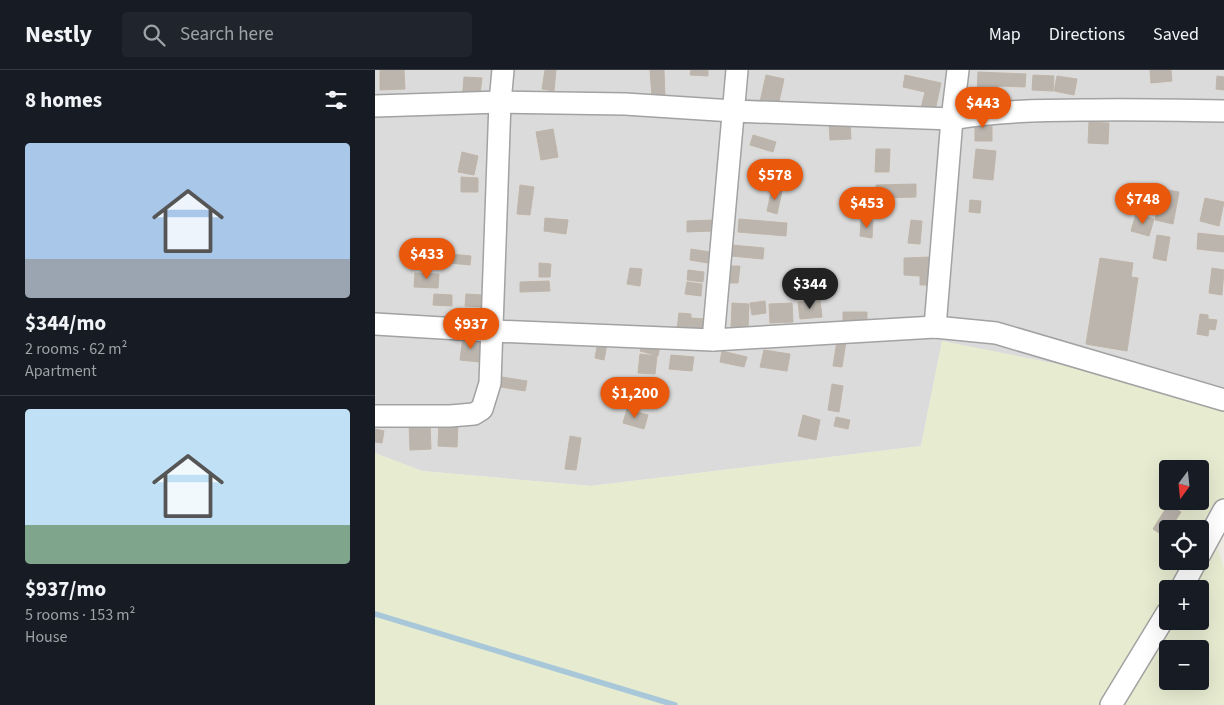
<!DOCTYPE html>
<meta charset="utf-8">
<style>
:root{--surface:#171b24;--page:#20242c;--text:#f1f3f6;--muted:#9ea1a6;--line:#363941;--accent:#ea580c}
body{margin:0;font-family:"Source Sans 3",sans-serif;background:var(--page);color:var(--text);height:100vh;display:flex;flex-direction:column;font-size:19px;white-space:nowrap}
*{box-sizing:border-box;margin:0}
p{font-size:16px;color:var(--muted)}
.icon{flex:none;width:28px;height:28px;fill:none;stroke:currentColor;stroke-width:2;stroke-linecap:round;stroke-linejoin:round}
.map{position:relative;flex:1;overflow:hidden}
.sheet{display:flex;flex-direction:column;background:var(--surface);width:375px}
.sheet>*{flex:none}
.needle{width:32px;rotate:195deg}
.controls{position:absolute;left:784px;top:390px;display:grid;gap:10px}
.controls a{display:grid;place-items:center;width:50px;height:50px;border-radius:5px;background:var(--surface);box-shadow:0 5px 20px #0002;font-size:25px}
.price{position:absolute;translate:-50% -42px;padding:0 11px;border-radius:18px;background:var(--accent);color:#fff;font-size:16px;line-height:32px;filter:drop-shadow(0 1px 2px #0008)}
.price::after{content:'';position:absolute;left:50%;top:30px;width:15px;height:11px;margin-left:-8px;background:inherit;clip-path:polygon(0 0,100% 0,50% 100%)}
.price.selected{background:#222;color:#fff}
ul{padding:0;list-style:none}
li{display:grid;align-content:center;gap:10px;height:265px;padding:0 25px}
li+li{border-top:1px solid var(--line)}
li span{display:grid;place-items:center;height:155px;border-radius:5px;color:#555}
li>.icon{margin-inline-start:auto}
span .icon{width:90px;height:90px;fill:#fffc;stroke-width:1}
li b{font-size:21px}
h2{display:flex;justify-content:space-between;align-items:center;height:60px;padding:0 25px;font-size:21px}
header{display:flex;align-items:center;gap:30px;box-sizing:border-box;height:70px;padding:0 25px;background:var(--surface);border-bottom:1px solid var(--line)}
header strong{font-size:24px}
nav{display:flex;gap:28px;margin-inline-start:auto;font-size:18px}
.search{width:350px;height:45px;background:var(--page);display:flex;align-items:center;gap:12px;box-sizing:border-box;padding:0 18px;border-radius:5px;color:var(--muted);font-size:19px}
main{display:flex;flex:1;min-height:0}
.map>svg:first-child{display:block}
.residential{fill:#dcdbdb}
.farmland{fill:#e7ecd1;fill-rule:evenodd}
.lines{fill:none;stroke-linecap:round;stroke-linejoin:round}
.stream{stroke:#a8c8da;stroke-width:5.5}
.building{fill:#bbb5ae;stroke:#bfb5a8}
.minor-casing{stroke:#a2a2a2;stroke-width:24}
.minor{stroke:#fff;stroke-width:21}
</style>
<header>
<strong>Nestly</strong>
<div class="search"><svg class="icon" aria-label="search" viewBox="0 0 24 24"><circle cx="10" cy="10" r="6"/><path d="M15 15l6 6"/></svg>Search here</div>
<nav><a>Map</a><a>Directions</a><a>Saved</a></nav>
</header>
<main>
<section class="sheet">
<h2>8 homes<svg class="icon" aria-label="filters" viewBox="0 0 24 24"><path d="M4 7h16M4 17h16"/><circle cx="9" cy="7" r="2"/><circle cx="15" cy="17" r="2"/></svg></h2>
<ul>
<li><span style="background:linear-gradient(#a9c7e8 75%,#9aa5b1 0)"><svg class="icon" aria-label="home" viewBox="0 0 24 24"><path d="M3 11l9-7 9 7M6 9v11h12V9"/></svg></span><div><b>$344/mo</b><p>2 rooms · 62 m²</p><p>Apartment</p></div></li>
<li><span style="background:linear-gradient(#bfe0f5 75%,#7fa58c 0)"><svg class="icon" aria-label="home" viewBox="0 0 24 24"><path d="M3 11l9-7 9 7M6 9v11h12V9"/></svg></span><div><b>$937/mo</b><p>5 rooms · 153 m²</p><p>House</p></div></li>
</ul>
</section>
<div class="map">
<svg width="849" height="635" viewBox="0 0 849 635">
<rect width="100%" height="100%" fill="#eeece5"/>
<polygon class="residential" points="0,0 849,0 849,327 567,272 546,376 216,416 47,401 0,383"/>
<path class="farmland" d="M567,271L849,327V458L840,471L849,499V635H0V383L47,401L216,416L546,376ZM792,399H825V431H792ZM792,459H825V491H792ZM792,519H825V551H792ZM792,579H825V611H792Z"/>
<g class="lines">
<polyline class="stream" points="0,544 300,635"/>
</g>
<g class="building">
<polygon points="5,0 29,0 30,19 5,20"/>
<polygon points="170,0 181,0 179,21 167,19"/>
<polygon points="275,0 289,0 290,27 277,28"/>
<polygon points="316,0 333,0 333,6 315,5"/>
<polygon points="775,0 796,0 797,11 776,13"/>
<polygon points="603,2 651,4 650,17 622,16 622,25 602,24"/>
<polygon points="391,5 409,9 403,36 385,32"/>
<polygon points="530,5 566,13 559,45 545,42 550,22 528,17"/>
<polygon points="658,5 679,6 678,21 657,20"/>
<polygon points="682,6 702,9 699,25 679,21"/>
<polygon points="842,6 849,7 849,20 841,19"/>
<polygon points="89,7 107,8 104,32 87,31"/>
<polygon points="600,47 617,48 617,71 600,71"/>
<polygon points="475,50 476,69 455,70 454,52"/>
<polygon points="714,52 734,53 733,74 713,73"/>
<polygon points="178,59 183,87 166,90 161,62"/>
<polygon points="378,65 401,72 398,82 375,75"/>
<polygon points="501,79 515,79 514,102 500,102"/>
<polygon points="601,79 621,81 618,110 598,108"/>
<polygon points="87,82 103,86 99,105 83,102"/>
<rect x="382" y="97" width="23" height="12"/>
<polygon points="86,107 103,108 103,122 86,122"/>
<polygon points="541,114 541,127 501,128 501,115"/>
<polygon points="145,115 159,117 155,145 142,144"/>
<polygon points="397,118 407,121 402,144 392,141"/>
<polygon points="787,119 804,122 798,154 780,150"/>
<polygon points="830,128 849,132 844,156 825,151"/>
<polygon points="595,130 606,131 605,143 594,142"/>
<polygon points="761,144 779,149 774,166 756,161"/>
<polygon points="170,148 193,150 191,164 169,161"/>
<polygon points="364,149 412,153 411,166 363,162"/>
<polygon points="338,150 338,161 312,162 312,151"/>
<polygon points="486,150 498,151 497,168 485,166"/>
<polygon points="536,150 547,151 545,174 533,173"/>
<polygon points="823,163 849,166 849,182 822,179"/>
<polygon points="782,165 795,167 791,191 778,188"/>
<polygon points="357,175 389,178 388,189 356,186"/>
<polygon points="316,179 335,182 333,193 315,190"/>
<polygon points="76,184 96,186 95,195 75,193"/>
<polygon points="556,187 555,215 545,215 545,206 529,205 529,188"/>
<polygon points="725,188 758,193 756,207 763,208 752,281 711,274"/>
<polygon points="164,193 176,194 175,207 164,207"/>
<polygon points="356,196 365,196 363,213 355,213"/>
<polygon points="255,198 267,199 265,216 252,214"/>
<polygon points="837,198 849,200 847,225 834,223"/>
<polygon points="313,200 329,202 328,212 312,210"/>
<polygon points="40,203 64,204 63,218 39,217"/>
<polygon points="174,211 175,221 145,222 145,212"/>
<polygon points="312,212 327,214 326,226 310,224"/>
<polygon points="59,224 77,225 77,236 58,235"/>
<polygon points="91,224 107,225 107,237 90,236"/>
<polygon points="445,230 447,247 425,249 423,232"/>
<polygon points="390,231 391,243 377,245 375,233"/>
<polygon points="357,233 374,234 373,259 356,259"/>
<polygon points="417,233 418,252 395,253 394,234"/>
<polygon points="468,242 492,242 492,254 468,253"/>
<polygon points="304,243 316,244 316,248 330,249 328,262 302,259"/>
<polygon points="825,244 833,245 833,249 842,250 840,260 834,259 833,266 822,264"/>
<polygon points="88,267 106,270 104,292 85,290"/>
<polygon points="462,271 471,271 467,297 458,296"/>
<polygon points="223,272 232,274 229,290 220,288"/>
<polygon points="268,272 285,276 283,286 265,281"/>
<polygon points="389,280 415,284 412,301 385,297"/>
<polygon points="347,281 372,287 369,297 345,292"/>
<polygon points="265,284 282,286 280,304 263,303"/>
<polygon points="296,285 319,287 317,301 294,299"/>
<polygon points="127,307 152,311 150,321 126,317"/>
<polygon points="457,314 468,316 464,342 453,340"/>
<polygon points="252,339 273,345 269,359 248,353"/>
<polygon points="428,345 445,350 441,370 423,366"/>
<polygon points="461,347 475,350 473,359 459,356"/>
<polygon points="64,352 83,353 82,377 63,376"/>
<polygon points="55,353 56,379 35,380 34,354"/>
<polygon points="0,359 9,361 7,373 0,372"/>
<polygon points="195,366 206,368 201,400 190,399"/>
<polygon points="793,435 806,442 795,459 792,459 790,467 778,459"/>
</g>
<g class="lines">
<g class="minor-casing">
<g id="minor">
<polyline points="362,0 338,270 560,257 621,263 849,330"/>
<path d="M0,36L125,32L250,34L358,41L577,49C620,41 664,40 707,40C755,39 802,40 849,41"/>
<polyline points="0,254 118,261 338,270"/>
<polyline points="560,257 577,49 583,0"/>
<polyline points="0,346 75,346 99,344 107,339 115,313 125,32 128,0"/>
<polyline points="825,484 849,440"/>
<polyline points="806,519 821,491"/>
<polyline points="736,635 792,543"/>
</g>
</g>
<use href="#minor" class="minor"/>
</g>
</svg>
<div class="controls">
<a><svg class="needle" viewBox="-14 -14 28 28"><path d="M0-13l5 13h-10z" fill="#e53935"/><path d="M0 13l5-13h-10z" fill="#9ea1a6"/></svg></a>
<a><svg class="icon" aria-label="locate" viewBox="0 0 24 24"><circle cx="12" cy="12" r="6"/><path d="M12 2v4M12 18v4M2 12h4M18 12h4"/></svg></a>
<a>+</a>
<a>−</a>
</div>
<b class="price" style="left:608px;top:59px">$443</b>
<b class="price" style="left:400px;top:131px">$578</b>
<b class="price" style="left:768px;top:155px">$748</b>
<b class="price" style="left:492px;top:159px">$453</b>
<b class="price" style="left:52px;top:210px">$433</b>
<b class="price selected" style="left:435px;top:240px">$344</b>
<b class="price" style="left:96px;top:280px">$937</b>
<b class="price" style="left:260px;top:349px">$1,200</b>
</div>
</main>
